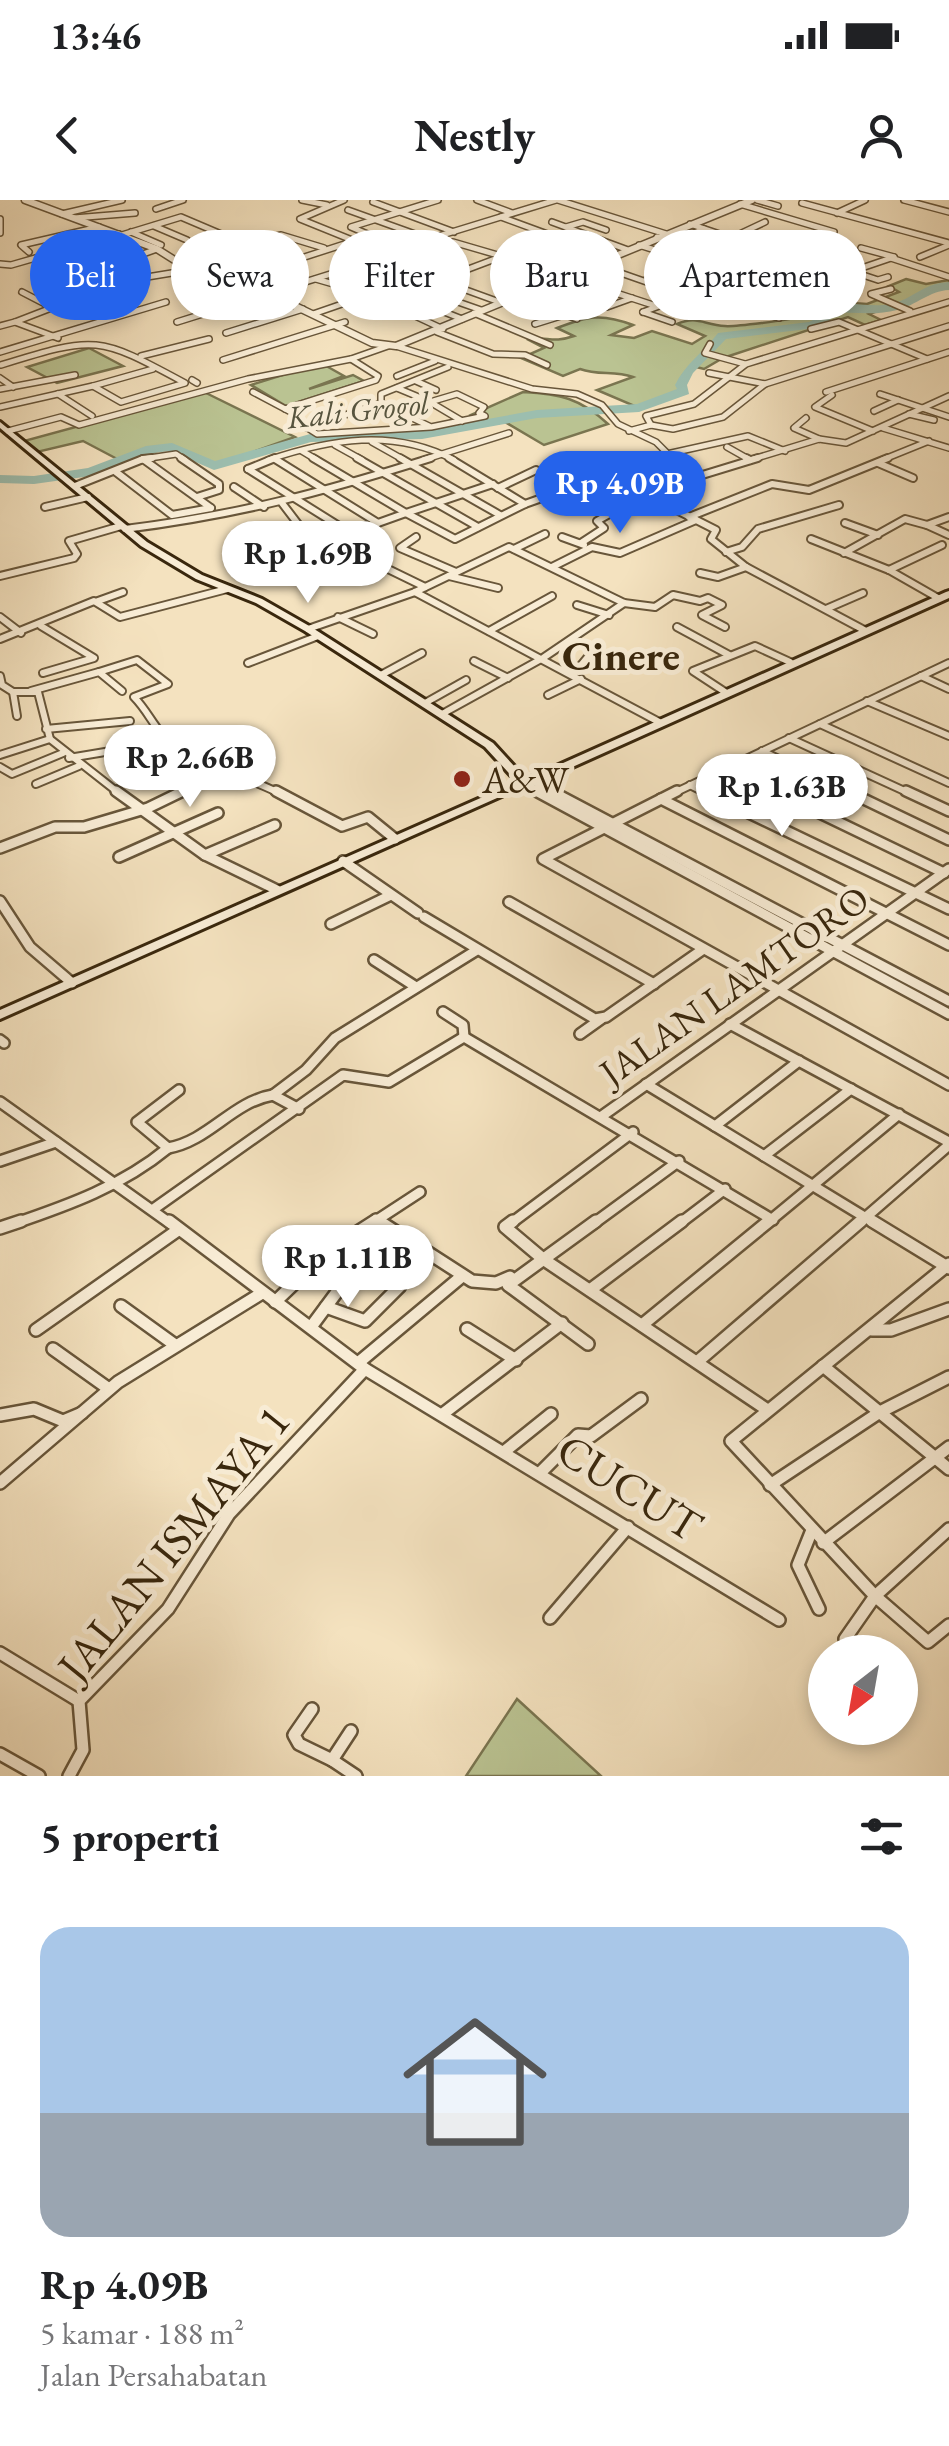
<!DOCTYPE html>
<html lang="id">
<meta charset="utf-8">
<style>
:root{--surface:#fff;--page:#f6f6f6;--text:#202124;--muted:#757577;--line:#e0e0e0;--accent:#2563eb}
body{margin:0;font-family:"EB Garamond",serif;background:var(--page);color:var(--text);height:100vh;display:flex;flex-direction:column;font-size:38px;white-space:nowrap}
*{box-sizing:border-box;margin:0}
p{font-size:32px;color:var(--muted)}
.icon{flex:none;width:55px;height:55px;fill:none;stroke:currentColor;stroke-width:2;stroke-linecap:round;stroke-linejoin:round}
.map{position:relative;height:1576px;overflow:hidden}
.details{display:flex;flex-direction:column;background:var(--surface);flex:1}
.details>*{flex:none}
.guide{position:absolute;left:30px;top:30px;width:890px;height:90px;display:flex;gap:20px}
.needle{width:65px;rotate:211deg}
.tools{position:absolute;left:808px;top:1435px;display:grid;gap:20px}
.tools a{display:grid;place-items:center;width:110px;height:110px;border-radius:50%;background:var(--surface);box-shadow:0 5px 15px #0003;font-size:50px}
.price{position:absolute;translate:-50% -85px;padding:0 22px;border-radius:35px;background:#fff;color:#222;font-size:32px;line-height:65px;filter:drop-shadow(0 2px 5px #0008)}
.price::after{content:'';position:absolute;left:50%;top:60px;width:30px;height:22px;margin-left:-15px;background:inherit;clip-path:polygon(0 0,100% 0,50% 100%)}
.price.current{background:var(--accent);color:#fff}
ul{padding:0;list-style:none}
li{display:grid;align-content:center;gap:20px;height:530px;padding:0 40px}
li+li{border-top:2px solid var(--line)}
li span{display:grid;place-items:center;height:310px;border-radius:30px;color:#555}
li>.icon{margin-inline-start:auto}
span .icon{width:180px;height:180px;fill:#fffc;stroke-width:1}
li b{font-size:42px}
h2{display:flex;justify-content:space-between;align-items:center;height:120px;padding:0 40px;font-size:42px}
.pill{padding:0 35px;border-radius:45px;background:var(--surface);box-shadow:0 5px 15px #0003;font-size:35px;line-height:90px}
.pill.current{background:var(--accent);color:#fff}
.status{display:flex;justify-content:space-between;align-items:center;height:70px;padding:0 50px;background:var(--surface);direction:ltr}
.status svg{height:28px;fill:currentColor}
header{display:flex;justify-content:space-between;align-items:center;height:130px;padding:0 40px;background:var(--surface);font-size:45px;font-weight:700}
.map>svg:first-child{display:block}
.green{fill:#bac392;stroke:#7a7550;stroke-width:2.5}
.lines{fill:none;stroke-linecap:round;stroke-linejoin:round}
.river{fill:#9cbeaf;fill-rule:evenodd}
.minor-far3-casing{stroke:#68563a;stroke-width:8}
.minor-far2-casing{stroke:#68563a;stroke-width:10}
.minor-far1-casing{stroke:#68563a;stroke-width:14}
.minor-casing{stroke:#68563a;stroke-width:16}
.tertiary-casing{stroke:#68563a;stroke-width:9}
.secondary-casing{stroke:#39270d;stroke-width:6}
.minor-far3{stroke:#f8ecd5;stroke-width:5}
.minor-far2{stroke:#f8ecd5;stroke-width:6}
.minor-far1{stroke:#f8ecd5;stroke-width:9}
.minor{stroke:#f8ecd5;stroke-width:11}
.tertiary{stroke:#f8ecd5;stroke-width:6}
.secondary{fill:#f8ecd5;fill-rule:evenodd}
.poi-dot{fill:#8f2418;stroke:#f8ecd5;stroke-width:4}
.labels{text-anchor:middle;dominant-baseline:central;stroke-width:10;stroke-linejoin:round;paint-order:stroke}
.far-water-label{font-size:32px;font-style:italic;fill:#57543e;stroke:#f8ecd5}
.poi-label{font-size:38px;fill:#39270d;stroke:#f8ecd5;text-anchor:start}
.street-label{font-size:38px;fill:#39270d;stroke:#f8ecd5}
.quarter-label{font-size:42px;font-weight:bold;fill:#39270d;stroke:#f8ecd5}
.near-street-label{font-size:45px;fill:#39270d;stroke:#f8ecd5}
</style>
<div class="status"><b>13:46</b><svg viewBox="0 0 49 12"><path d="M0 12V9h3v3zM5 12V6h3v6zM10 12V3h3v9zM15 12V0h3v12zM26 1h20v11H26zM47 4h2v5h-2z"/></svg></div>
<header><svg class="icon" aria-label="back" viewBox="0 0 24 24"><path d="M15 5l-7 7 7 7"/></svg>Nestly<svg class="icon" aria-label="person" viewBox="0 0 24 24"><circle cx="12" cy="8" r="4"/><path d="M4 21q1-7 8-7t8 7"/></svg></header>
<div class="map">
<svg width="949" height="1576" viewBox="0 0 949 1576">
<rect width="100%" height="100%" fill="#f4e2bf"/>
<filter id="stains"><feTurbulence type="fractalNoise" baseFrequency=".002" numOctaves="4"/><feColorMatrix values="0 0 0 0 .2 0 0 0 0 .09 0 0 0 0 .02 0 0 0 .5 -.17"/></filter>
<radialGradient id="worn" r=".72"><stop offset=".6" stop-color="#630" stop-opacity="0"/><stop offset="1" stop-color="#630" stop-opacity=".3"/></radialGradient>
<g class="green">
<path d="M906,79L926,84L949,80V87L931,88L928,94L869,114L881,120L865,125L848,117L723,158L704,169L692,166L683,175L680,192L639,208L597,190L633,177C614,170 599,176 580,169L563,176L521,158L544,148L529,140C546,135 551,144 574,136L557,128C588,116 602,113 633,125L611,135L634,138L652,131L692,144L705,136L677,124C697,115 704,125 725,126C733,127 791,120 797,117L761,103L788,93L808,100L867,104L899,92L889,86Z"/>
<polygon points="89,148 123,166 57,183 27,167"/>
<polygon points="321,163 344,176 309,189 353,175 364,181 286,206 251,185"/>
<polygon points="204,192 295,237 214,266 172,247 121,261 83,241 37,252 24,241"/>
<path d="M523,192C560,194 580,198 608,224L544,245L505,222L487,225L471,215Z"/>
<polygon points="517,1499 601,1576 466,1576"/>
</g>
<g class="lines">
<path class="river" d="M949,82V90C929,91 917,105 897,110C876,116 853,112 832,112L829,122L816,128L726,139L693,173L687,185L689,194L639,212L537,218L422,239L311,242L214,270L170,251L153,253L91,276L34,284L0,283V275L34,276L88,268L146,246L172,243L215,261L310,234L422,231L537,210L637,204L677,189L675,185C685,164 704,152 718,133L809,122L819,117V109C839,97 867,109 890,104C915,99 920,84 949,82Z"/>
<g class="minor-far3-casing">
<g id="minor-far3">
<polyline points="302,0 327,5"/>
<polyline points="344,0 300,19 446,78"/>
<polyline points="477,0 512,13"/>
<polyline points="558,0 666,34"/>
<polyline points="757,0 778,6"/>
<polyline points="904,0 949,12"/>
<polyline points="373,2 454,32"/>
<polyline points="802,3 949,43"/>
<polyline points="740,4 834,32"/>
<polyline points="156,9 183,0"/>
<polyline points="348,10 429,39 556,0"/>
<polyline points="837,13 865,0"/>
<polyline points="62,14 122,0"/>
<polyline points="501,17 610,57"/>
<polyline points="74,18 135,13"/>
<polyline points="0,19 0,33"/>
<polyline points="552,22 628,50"/>
<polyline points="690,24 841,75 894,57"/>
<polyline points="154,26 187,40"/>
<polyline points="566,27 583,22 606,30"/>
<polyline points="131,32 161,45"/>
<polyline points="122,35 181,17 221,34"/>
<polyline points="372,36 351,27 438,0"/>
<polyline points="657,37 703,50"/>
<polyline points="731,38 765,22"/>
<polyline points="258,40 281,35 324,48"/>
<polyline points="674,41 704,29"/>
<polyline points="453,42 570,76"/>
<polyline points="639,45 693,62 647,79"/>
<polyline points="715,46 734,39"/>
<polyline points="861,48 894,57"/>
<polyline points="29,52 21,45 99,27"/>
<polyline points="782,54 804,46 798,42"/>
<polyline points="681,56 721,62"/>
<polyline points="920,57 949,45"/>
<polyline points="891,58 949,77"/>
<polyline points="231,61 257,69"/>
<polyline points="0,64 11,65 119,34"/>
<polyline points="595,64 721,108"/>
<polyline points="361,66 394,78"/>
<polyline points="542,67 557,60"/>
<polyline points="103,68 157,49"/>
<polyline points="702,73 758,93"/>
<polyline points="857,73 878,80 888,77"/>
<polyline points="567,77 656,106"/>
<polyline points="689,77 712,86"/>
<polyline points="316,79 368,94 443,129"/>
<polyline points="788,79 835,97"/>
<polyline points="680,81 721,62"/>
<polyline points="444,82 502,103"/>
<polyline points="221,84 354,41"/>
<polyline points="178,86 203,78"/>
<polyline points="86,87 190,70"/>
<polyline points="418,88 481,110"/>
<polyline points="891,89 871,94 910,111"/>
<polyline points="22,92 51,107"/>
<polyline points="409,98 462,119"/>
<polyline points="518,98 577,119"/>
<polyline points="346,102 363,108"/>
<polyline points="732,104 779,118"/>
<polyline points="607,107 632,98"/>
<polyline points="678,109 703,116 816,65"/>
<polyline points="678,109 717,94"/>
<polyline points="643,112 686,96"/>
<polyline points="643,112 672,122"/>
<polyline points="474,113 550,145"/>
<polyline points="313,114 397,85 418,88 503,56"/>
<polyline points="177,122 385,57"/>
<polyline points="535,124 564,115"/>
<polyline points="0,126 15,122"/>
<polyline points="811,129 839,122 927,159"/>
<polyline points="437,132 493,154 525,155 547,165"/>
<polyline points="226,133 303,109"/>
<polyline points="58,138 15,122 90,93"/>
<polyline points="710,144 705,153 745,164"/>
<polyline points="396,146 532,189 577,194 602,205 618,224 656,242 674,260"/>
<polyline points="0,152 166,102"/>
<polyline points="141,156 209,139"/>
<polyline points="223,160 345,122"/>
<path d="M1,165C97,135 98,136 185,183L121,202L93,186L153,169"/>
<polyline points="709,173 765,184"/>
<polyline points="397,176 435,161"/>
<polyline points="0,178 13,187"/>
<polyline points="192,180 197,183"/>
<polyline points="416,181 436,190"/>
<polyline points="397,188 421,198"/>
<polyline points="0,189 75,175"/>
<polyline points="253,192 289,211"/>
<polyline points="826,192 949,152"/>
<polyline points="58,194 92,216"/>
<polyline points="880,194 949,217"/>
<polyline points="832,195 815,207 873,231"/>
<polyline points="430,202 462,221"/>
<polyline points="381,203 381,194 448,167"/>
<polyline points="0,207 93,186"/>
<polyline points="285,209 376,180 378,176 351,159 388,146"/>
<polyline points="874,211 898,200"/>
<polyline points="909,214 934,220"/>
<polyline points="806,218 794,228 819,239"/>
<polyline points="295,220 317,234 431,227 485,216 479,213 484,207 457,194 430,202"/>
<polyline points="651,225 646,216 694,204 746,164 949,102"/>
<polyline points="306,228 381,203 429,226"/>
<polyline points="883,228 949,248"/>
<polyline points="8,231 61,217 79,225 248,179 351,159"/>
<polyline points="629,231 651,225 673,229 723,217 765,184 949,126"/>
<polyline points="372,242 404,260"/>
<polyline points="335,245 362,260"/>
<polyline points="727,247 750,260"/>
<polyline points="302,251 317,260"/>
<polyline points="667,254 748,236 785,251"/>
<polyline points="143,259 176,254 185,260"/>
<polyline points="140,260 145,260"/>
<path d="M268,260C330,239 394,228 454,260"/>
<polyline points="423,260 509,233"/>
<polyline points="750,260 819,239 846,243 949,196"/>
<polyline points="882,260 929,241"/>
</g>
</g>
<g class="minor-far2-casing">
<g id="minor-far2">
<polyline points="181,258 219,284 219,290 197,297"/>
<polyline points="313,258 406,313 493,284"/>
<polyline points="357,258 478,327"/>
<polyline points="400,258 500,315"/>
<polyline points="449,258 525,304"/>
<polyline points="672,258 699,274"/>
<polyline points="746,258 750,260"/>
<polyline points="143,259 152,258"/>
<polyline points="275,259 378,323 406,313 455,339 525,304 598,278"/>
<polyline points="878,263 913,278"/>
<polyline points="248,269 275,258"/>
<polyline points="248,269 347,331 378,323"/>
<polyline points="116,272 172,315 211,308"/>
<polyline points="75,286 143,259 211,308"/>
<polyline points="234,287 264,307"/>
<polyline points="498,288 536,270"/>
<polyline points="647,295 716,330 711,339 746,367 864,430"/>
<polyline points="282,303 311,341 335,340"/>
<polyline points="45,307 88,297"/>
<polyline points="689,317 772,284 809,290 888,258"/>
<polyline points="949,317 927,325 949,335"/>
<polyline points="845,323 878,335"/>
<path d="M125,329C238,315 323,292 431,258"/>
<polyline points="416,337 400,348 456,372"/>
<polyline points="562,337 584,345"/>
<polyline points="811,339 889,370 938,398"/>
<polyline points="581,343 604,328 597,321 650,291 758,258"/>
<polyline points="514,349 545,334"/>
<polyline points="353,352 425,387"/>
<polyline points="726,352 742,347 758,329 839,305"/>
<polyline points="844,353 905,319 927,325"/>
<polyline points="552,367 592,347 620,353 696,320"/>
<polyline points="889,370 942,345"/>
<polyline points="700,373 718,377 746,367"/>
<polyline points="0,376 74,358 77,354 69,341 121,326"/>
<polyline points="449,376 498,388"/>
<polyline points="415,392 659,522"/>
<polyline points="98,401 123,392"/>
<polyline points="577,405 609,415"/>
<polyline points="826,409 863,393"/>
<polyline points="0,417 21,433"/>
<polyline points="338,417 373,434"/>
<polyline points="41,426 94,458 43,473"/>
<polyline points="677,427 729,455"/>
<polyline points="308,429 415,392 509,347 624,403 655,407 673,395 700,401 708,398 722,405 702,415 725,427"/>
<polyline points="489,431 552,396"/>
<polyline points="0,439 94,401 120,417 227,389"/>
<polyline points="474,461 508,478"/>
<polyline points="248,463 318,436"/>
<path d="M99,472L137,460L168,484L134,497C146,509 152,523 162,534C186,559 248,577 281,594"/>
<polyline points="381,475 422,453"/>
<polyline points="573,475 587,458"/>
<polyline points="0,476 2,485 13,492 38,492 50,539 120,594"/>
<polyline points="921,476 949,489"/>
<polyline points="31,491 99,472 122,491"/>
<polyline points="13,492 17,516"/>
<polyline points="725,492 693,471 755,446 790,462"/>
<polyline points="548,495 581,479"/>
<polyline points="867,501 949,536"/>
<polyline points="425,503 466,480"/>
<polyline points="442,514 543,458 624,403"/>
<polyline points="820,524 949,583"/>
<polyline points="46,529 130,521"/>
<polyline points="789,538 911,594"/>
<polyline points="762,551 852,594"/>
<polyline points="0,555 50,539"/>
<polyline points="69,558 153,544"/>
<polyline points="0,567 12,574 63,553"/>
<polyline points="726,568 780,594"/>
<polyline points="533,581 555,594"/>
<polyline points="36,584 79,566"/>
<polyline points="526,585 541,594"/>
<polyline points="690,585 708,594"/>
<polyline points="177,594 229,569"/>
<polyline points="672,594 949,463"/>
</g>
</g>
<g class="minor-far1-casing">
<g id="minor-far1">
<polyline points="116,591 205,655 277,690"/>
<polyline points="276,591 342,626 368,617 395,639"/>
<polyline points="536,591 949,814"/>
<polyline points="551,591 949,801"/>
<polyline points="677,591 543,659 949,885"/>
<polyline points="703,591 949,709"/>
<polyline points="774,591 944,673"/>
<polyline points="847,591 949,640"/>
<polyline points="906,591 949,611"/>
<polyline points="661,599 949,745"/>
<polyline points="0,648 55,627 84,627 148,608 183,591"/>
<polyline points="205,655 275,625"/>
<polyline points="119,657 218,613"/>
<polyline points="343,661 418,713"/>
<polyline points="0,701 30,747 72,783"/>
<polyline points="509,702 654,784"/>
<polyline points="424,717 595,819 606,817 702,750"/>
<polyline points="331,724 391,695"/>
<polyline points="374,760 416,787"/>
<polyline points="443,812 463,825 464,837"/>
<polyline points="730,824 949,942"/>
<polyline points="580,834 601,819"/>
<polyline points="0,840 4,843"/>
<polyline points="646,884 876,1024"/>
<polyline points="273,895 306,870 335,838 477,750"/>
<polyline points="273,895 299,909"/>
<polyline points="0,902 171,1024"/>
<polyline points="602,916 949,669"/>
<polyline points="715,926 799,861"/>
<path d="M168,948C209,941 232,902 273,895"/>
<polyline points="764,956 851,889"/>
<polyline points="0,961 56,942"/>
<polyline points="155,1008 343,875 389,882 464,837 773,1020"/>
<polyline points="376,1019 384,1024"/>
<path d="M13,1024C69,1005 122,986 168,948L137,922L179,890"/>
<polyline points="371,1024 420,992"/>
<polyline points="510,1024 633,932"/>
<polyline points="593,1024 679,961"/>
<polyline points="679,1024 725,989"/>
<polyline points="766,1024 899,914"/>
<polyline points="858,1024 949,945"/>
</g>
</g>
<g class="minor-casing">
<g id="minor">
<polyline points="169,1021 365,1169 779,1420"/>
<polyline points="379,1021 472,1081 496,1083 510,1077"/>
<polyline points="513,1021 505,1027 543,1059 766,1209"/>
<polyline points="872,1021 949,1068"/>
<polyline points="0,1028 21,1021"/>
<polyline points="949,1064 731,1241 875,1396 928,1442 949,1425"/>
<polyline points="590,1090 682,1021"/>
<polyline points="275,1102 328,1051 375,1021"/>
<polyline points="121,1106 175,1145"/>
<polyline points="326,1107 365,1121 400,1086"/>
<polyline points="642,1125 769,1021"/>
<polyline points="311,1127 354,1069"/>
<polyline points="467,1129 516,1160"/>
<polyline points="36,1130 178,1030"/>
<polyline points="872,1130 891,1130 949,1109"/>
<polyline points="588,1144 508,1085 596,1021"/>
<polyline points="53,1149 109,1189"/>
<polyline points="697,1162 861,1021"/>
<polyline points="358,1163 461,1077"/>
<polyline points="823,1166 949,1269"/>
<polyline points="444,1213 562,1123"/>
<polyline points="0,1215 34,1209 63,1221 82,1213"/>
<polyline points="505,1251 551,1214"/>
<polyline points="540,1273 578,1235 591,1236 641,1199"/>
<polyline points="0,1283 118,1182 262,1093"/>
<polyline points="770,1285 880,1212 949,1177"/>
<polyline points="812,1330 798,1365 819,1409"/>
<polyline points="823,1343 949,1247"/>
<polyline points="550,1418 628,1327"/>
<polyline points="845,1439 875,1396 949,1329"/>
<polyline points="0,1453 79,1501"/>
<polyline points="312,1509 294,1535 299,1544 332,1560"/>
<polyline points="351,1531 332,1560 356,1576"/>
<polyline points="0,1554 39,1576"/>
<polyline points="69,1576 83,1550 79,1501 168,1409 229,1314 365,1169"/>
</g>
</g>
<g class="tertiary-casing">
<polyline id="tertiary" points="25,0 157,49 203,78 291,104 372,143 396,146 752,0"/>
</g>
<g class="secondary-casing">
<polygon id="secondary" points="0,222 147,342 202,375 262,399 311,427 493,543 525,578 543,572 946,392 949,391 949,398 539,582 531,584 530,587 522,587 0,819 0,810 517,582 485,547 305,431 256,403 196,379 141,346 0,228"/>
</g>
<use href="#minor-far3" class="minor-far3"/>
<use href="#minor-far2" class="minor-far2"/>
<use href="#minor-far1" class="minor-far1"/>
<use href="#minor" class="minor"/>
<use href="#tertiary" class="tertiary"/>
<use href="#secondary" class="secondary"/>
</g>
<circle class="poi-dot" cx="462" cy="579" r="10"/>
<g class="labels">
<g class="far-water-label">
<text transform="translate(358 210) rotate(-6)">Kali Grogol</text>
</g>
<g class="poi-label">
<text x="482" y="579">A&amp;W</text>
</g>
<g class="street-label">
<text transform="translate(734 785) rotate(-35)">JALAN LAMTORO</text>
</g>
<g class="quarter-label">
<text x="621" y="455">Cinere</text>
</g>
<g class="near-street-label">
<text transform="translate(630 1287) rotate(32)">CUCUT</text>
<text transform="translate(173 1343) rotate(-51)">JALAN ISMAYA 1</text>
</g>
</g>
<rect width="100%" height="100%" filter="url(#stains)"/>
<rect width="100%" height="100%" fill="url(#worn)"/>
</svg>
<div class="tools">
<a><svg class="needle" viewBox="-14 -14 28 28"><path d="M0-13l5 13h-10z" fill="#e53935"/><path d="M0 13l5-13h-10z" fill="#757577"/></svg></a>
</div>
<b class="price current" style="left:620px;top:336px">Rp 4.09B</b>
<b class="price" style="left:308px;top:406px">Rp 1.69B</b>
<b class="price" style="left:190px;top:610px">Rp 2.66B</b>
<b class="price" style="left:782px;top:639px">Rp 1.63B</b>
<b class="price" style="left:348px;top:1110px">Rp 1.11B</b>
<div class="guide">
<a class="pill current">Beli</a>
<a class="pill">Sewa</a>
<a class="pill">Filter</a>
<a class="pill">Baru</a>
<a class="pill">Apartemen</a>
</div>
</div>
<section class="details">
<h2>5 properti<svg class="icon" aria-label="filters" viewBox="0 0 24 24"><path d="M4 7h16M4 17h16"/><circle cx="9" cy="7" r="2"/><circle cx="15" cy="17" r="2"/></svg></h2>
<ul>
<li><span style="background:linear-gradient(#a9c7e8 60%,#9aa5b1 0)"><svg class="icon" aria-label="home" viewBox="0 0 24 24"><path d="M3 11l9-7 9 7M6 9v11h12V9"/></svg></span><div><b>Rp 4.09B</b><p>5 kamar · 188 m²</p><p>Jalan Persahabatan</p></div></li>
</ul>
</section>
